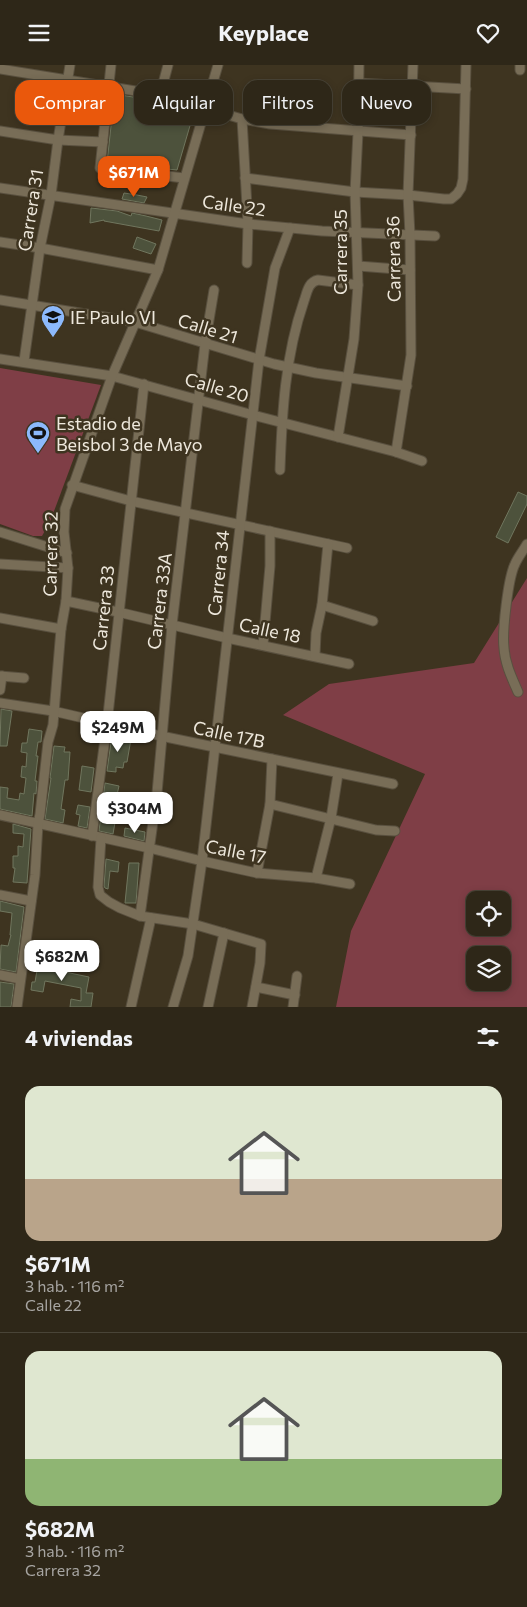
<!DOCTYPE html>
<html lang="es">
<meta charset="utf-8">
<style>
:root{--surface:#2e2718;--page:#3a3325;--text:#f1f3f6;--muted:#a7a5a2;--line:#494437;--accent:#ea580c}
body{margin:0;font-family:Commissioner,sans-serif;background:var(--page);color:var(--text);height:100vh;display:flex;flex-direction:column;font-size:19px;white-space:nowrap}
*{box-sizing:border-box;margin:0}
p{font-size:16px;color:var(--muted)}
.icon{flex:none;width:28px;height:28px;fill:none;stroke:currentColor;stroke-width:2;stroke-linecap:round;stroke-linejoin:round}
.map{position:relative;height:942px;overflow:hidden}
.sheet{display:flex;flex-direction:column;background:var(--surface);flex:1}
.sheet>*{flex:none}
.hud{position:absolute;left:15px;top:15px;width:498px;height:45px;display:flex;gap:10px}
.controls{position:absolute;left:466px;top:826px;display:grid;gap:10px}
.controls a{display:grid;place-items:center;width:45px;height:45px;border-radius:10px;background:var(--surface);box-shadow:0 2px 8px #0003,0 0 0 1px var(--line);font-size:25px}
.price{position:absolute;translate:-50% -42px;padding:0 11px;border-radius:10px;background:#fff;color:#222;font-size:16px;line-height:32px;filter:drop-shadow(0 1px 2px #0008)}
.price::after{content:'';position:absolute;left:50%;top:30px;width:15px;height:11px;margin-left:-8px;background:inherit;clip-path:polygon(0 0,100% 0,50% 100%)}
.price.on{background:var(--accent);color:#fff}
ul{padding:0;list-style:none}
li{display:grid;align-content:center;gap:10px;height:265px;padding:0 25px}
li+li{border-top:1px solid var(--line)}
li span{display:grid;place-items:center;height:155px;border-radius:15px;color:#555}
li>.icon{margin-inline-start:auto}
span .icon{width:90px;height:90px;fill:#fffc;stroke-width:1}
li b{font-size:21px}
h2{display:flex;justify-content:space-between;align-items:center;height:60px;padding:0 25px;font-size:21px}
.pill{padding:0 18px;border-radius:15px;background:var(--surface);box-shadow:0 2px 8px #0003,0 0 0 1px var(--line);font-size:18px;line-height:45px}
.pill.on{background:var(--accent);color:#fff}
header{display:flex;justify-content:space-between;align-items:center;height:65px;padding:0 25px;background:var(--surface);font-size:22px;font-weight:700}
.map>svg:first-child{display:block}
.green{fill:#7f3e46;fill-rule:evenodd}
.building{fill:#4d523c;stroke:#70765e}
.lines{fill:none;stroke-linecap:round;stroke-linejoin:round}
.street-casing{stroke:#59503f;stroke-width:11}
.street{stroke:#786d57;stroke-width:9}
.labels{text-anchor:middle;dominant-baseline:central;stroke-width:5;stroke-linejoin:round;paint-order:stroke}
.street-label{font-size:18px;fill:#eee8dc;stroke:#3e3420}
.poi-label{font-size:18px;fill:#eee8dc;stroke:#3e3420;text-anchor:start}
</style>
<header><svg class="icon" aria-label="menu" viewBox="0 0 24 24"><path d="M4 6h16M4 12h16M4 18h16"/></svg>Keyplace<svg class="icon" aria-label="heart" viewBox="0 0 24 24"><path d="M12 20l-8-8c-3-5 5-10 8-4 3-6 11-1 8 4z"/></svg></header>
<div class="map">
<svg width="527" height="942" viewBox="0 0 527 942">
<rect width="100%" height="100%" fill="#3e3420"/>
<g class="green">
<polygon points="0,303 101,320 50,457 42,471 33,471 0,459"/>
<path d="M527,513V942H336L351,866L425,709L283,650L329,619L474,598ZM475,835H502V862H475ZM475,890H502V918H475Z"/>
</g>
<g class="building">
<polygon points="120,30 159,36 194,47 177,105 107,98 112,52 117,32"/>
<polygon points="124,128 137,130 147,132 144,138 122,134"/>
<polygon points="91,143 117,146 131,151 132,148 146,151 162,155 159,166 104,156 104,155 90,158"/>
<polygon points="137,172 156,179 151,189 133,183"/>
<polygon points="518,427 527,431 527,439 508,478 496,472"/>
<polygon points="1,644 12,646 7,681 0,681"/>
<polygon points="29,664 42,666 41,677 38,677 36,691 38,691 35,716 37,716 36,729 34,728 32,751 0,744 0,722 8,723 7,733 19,735 20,728 24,729 26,713 21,712 22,701 26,702 27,688 21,687 22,678 27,678"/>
<polygon points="112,670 131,674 127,697 124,697 123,703 116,702 116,707 107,706"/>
<polygon points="54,681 65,682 64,687 70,687 68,715 65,715 61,744 65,745 63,758 45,754 51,713 50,713"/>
<polygon points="82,701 94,703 91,727 79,725"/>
<polygon points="105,718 119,721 116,734 122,735 120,747 117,746 113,769 99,766"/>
<polygon points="78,740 90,742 87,763 78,761 80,750 76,749"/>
<polygon points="13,759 31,764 27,818 13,817 15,803 13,803 13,791 18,791 18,781 23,782 24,769 13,768"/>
<polygon points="125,763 145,767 144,776 124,771"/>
<polygon points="106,794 119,797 118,807 110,806 108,824 105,823 104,821"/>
<polygon points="129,798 139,798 136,838 125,838"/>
<polygon points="0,836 24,842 16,907 0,904 1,880 8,881 11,870 10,870 12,848 0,846"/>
<polygon points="46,876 70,881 68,891 44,885"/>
<polygon points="40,888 48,889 46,903 89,912 86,928 93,928 91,942 70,942 71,934 81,936 81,923 45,916 43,927 31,925 32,917 35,917"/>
<polygon points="0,917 14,919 11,942 0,942"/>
</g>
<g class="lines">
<g class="street-casing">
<g id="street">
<polyline points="111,0 100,103 184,113"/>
<polyline points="0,4 160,30 242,54 270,59 411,70"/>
<polyline points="520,5 520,0"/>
<polyline points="358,18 466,24"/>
<polyline points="160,30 168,0"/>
<polyline points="242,54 248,159 247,198"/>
<polyline points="0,66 58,75 103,77"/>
<polyline points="245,113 355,127 408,130 444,134 451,134 457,129 461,123 463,114 466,0"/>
<polyline points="0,123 248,159 322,166 435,171"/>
<polyline points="0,177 40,183 158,205"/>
<polyline points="358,201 410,205"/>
<polyline points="0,235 135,257 274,299 316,308 407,321"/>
<polyline points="0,294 112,311 253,350 396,387 422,396"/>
<polyline points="24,296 40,183 51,130 58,75 70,0"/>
<polyline points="338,372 354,274 358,220 355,127 358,67 359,0"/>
<polyline points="396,387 411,290 410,170 408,130 413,0"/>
<path d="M280,405C282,348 285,291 304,236C307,228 308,217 318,215L358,220"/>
<polyline points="72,420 131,436 347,483"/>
<polyline points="0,467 67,488"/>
<polyline points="0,499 68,503"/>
<polyline points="66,536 118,547 227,573 349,599"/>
<polyline points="322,540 373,556"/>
<polyline points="0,553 61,564"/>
<polyline points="263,580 270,501 270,466"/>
<polyline points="315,591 316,568 322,540 328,479"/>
<polyline points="0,611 24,613"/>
<polyline points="0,625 2,611"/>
<path d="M518,627C512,613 505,599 504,583C502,567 508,513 515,499C518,492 523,486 527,479"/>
<polyline points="0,638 53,646 161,671 393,719"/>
<polyline points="270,739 376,765 395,766"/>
<polyline points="0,750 149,783 202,796 257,808 316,813 350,819"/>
<polyline points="92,771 107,659 144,319"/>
<polyline points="101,773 98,822 100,830 109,837 120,843 140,851 193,859 261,879 260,898 252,942"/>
<polyline points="257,808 270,739 272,694"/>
<polyline points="316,813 331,753 338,709"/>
<polyline points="0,830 31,836"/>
<polyline points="140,851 157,728 172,560 205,279 214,225"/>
<polyline points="0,910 20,914"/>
<polyline points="256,922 295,930"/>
<polyline points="17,942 35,810 38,759 40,749 48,677 53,660 61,564 66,536 68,503 64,467 65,444 112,311 158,205 218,0"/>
<polyline points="131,942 151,853"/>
<polyline points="173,942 188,891 202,796 259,295 275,203 290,163"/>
<polyline points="208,942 224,868"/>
<polyline points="293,942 297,911"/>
</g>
</g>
<use href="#street" class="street"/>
</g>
<defs>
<g id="school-pin" transform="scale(1.25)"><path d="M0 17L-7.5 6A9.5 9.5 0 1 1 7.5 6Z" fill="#8cb9fc" stroke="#3e3420"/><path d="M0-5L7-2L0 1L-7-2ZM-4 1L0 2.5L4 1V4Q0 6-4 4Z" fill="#111"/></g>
<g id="stadium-pin" transform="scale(1.25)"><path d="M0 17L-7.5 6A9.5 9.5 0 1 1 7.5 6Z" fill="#8cb9fc" stroke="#3e3420"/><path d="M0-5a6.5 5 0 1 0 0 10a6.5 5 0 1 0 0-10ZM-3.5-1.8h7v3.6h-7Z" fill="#111"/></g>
</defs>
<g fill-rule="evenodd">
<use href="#school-pin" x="53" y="252"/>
<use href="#stadium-pin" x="38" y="368"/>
</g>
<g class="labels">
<g class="street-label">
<text transform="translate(234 140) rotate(8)">Calle 22</text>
<text transform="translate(30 145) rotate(-81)">Carrera 31</text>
<text transform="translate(340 187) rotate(-90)">Carrera 35</text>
<text transform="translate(393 194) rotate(-91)">Carrera 36</text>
<text transform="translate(208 263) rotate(17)">Calle 21</text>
<text transform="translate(217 322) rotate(16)">Calle 20</text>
<text transform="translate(50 489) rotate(-89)">Carrera 32</text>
<text transform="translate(218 508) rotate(-84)">Carrera 34</text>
<text transform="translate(159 536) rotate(-83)">Carrera 33A</text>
<text transform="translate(103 543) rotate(-84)">Carrera 33</text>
<text transform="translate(270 565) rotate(12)">Calle 18</text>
<text transform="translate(229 669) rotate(12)">Calle 17B</text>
<text transform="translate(236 786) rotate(11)">Calle 17</text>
</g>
<g class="poi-label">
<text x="70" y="252">IE Paulo VI</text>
<text x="56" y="358">Estadio de<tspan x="56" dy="21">Beisbol 3 de Mayo</tspan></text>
</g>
</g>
</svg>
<div class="controls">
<a><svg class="icon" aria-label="locate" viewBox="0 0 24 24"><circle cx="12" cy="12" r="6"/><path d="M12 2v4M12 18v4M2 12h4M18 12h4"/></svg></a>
<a><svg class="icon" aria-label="layers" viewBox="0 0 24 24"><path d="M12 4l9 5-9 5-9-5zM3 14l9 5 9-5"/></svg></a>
</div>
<b class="price on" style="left:134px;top:133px">$671M</b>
<b class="price" style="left:118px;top:688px">$249M</b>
<b class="price" style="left:135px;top:769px">$304M</b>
<b class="price" style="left:62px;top:917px">$682M</b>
<div class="hud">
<a class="pill on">Comprar</a>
<a class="pill">Alquilar</a>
<a class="pill">Filtros</a>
<a class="pill">Nuevo</a>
</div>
</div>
<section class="sheet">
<h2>4 viviendas<svg class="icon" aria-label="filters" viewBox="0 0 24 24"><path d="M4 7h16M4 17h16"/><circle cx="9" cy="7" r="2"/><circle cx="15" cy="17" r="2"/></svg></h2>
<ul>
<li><span style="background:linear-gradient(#dfe7d0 60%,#b9a48a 0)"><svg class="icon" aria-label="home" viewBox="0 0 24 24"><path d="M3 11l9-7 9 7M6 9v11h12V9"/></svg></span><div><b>$671M</b><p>3 hab. · 116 m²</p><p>Calle 22</p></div></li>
<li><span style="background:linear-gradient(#dfe7d0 70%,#8fb573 0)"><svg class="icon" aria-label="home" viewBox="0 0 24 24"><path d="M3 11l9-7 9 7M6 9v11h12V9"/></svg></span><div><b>$682M</b><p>3 hab. · 116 m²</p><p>Carrera 32</p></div></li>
</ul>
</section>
